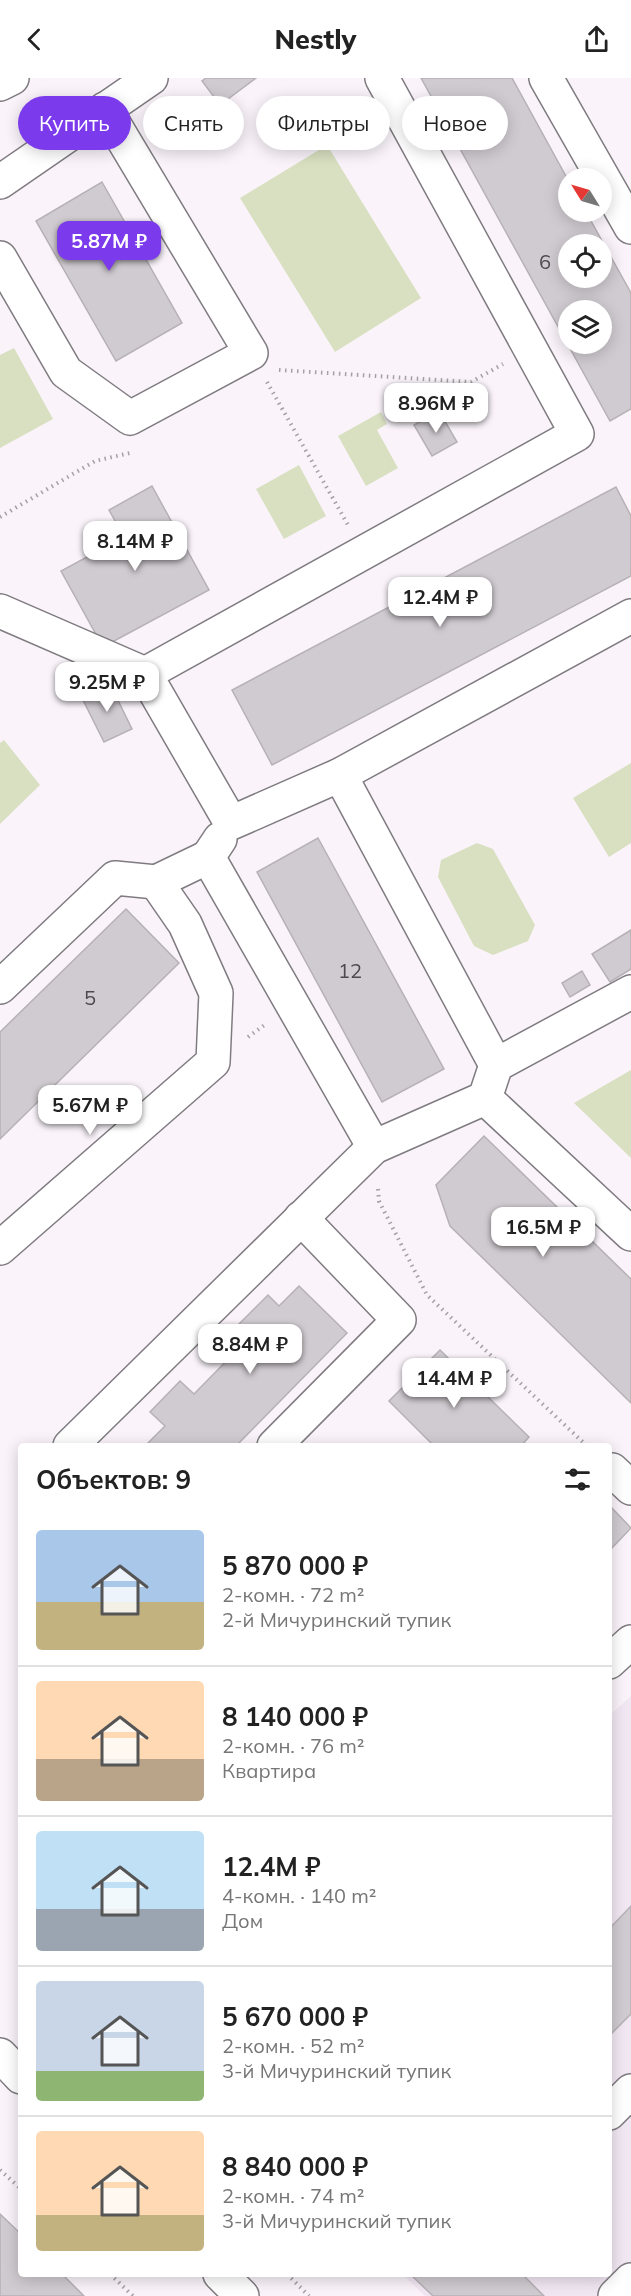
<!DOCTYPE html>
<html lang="ru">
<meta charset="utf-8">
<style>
:root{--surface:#fff;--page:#f2f2f2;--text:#222;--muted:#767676;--line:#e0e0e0;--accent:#7c3aed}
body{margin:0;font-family:Mulish,sans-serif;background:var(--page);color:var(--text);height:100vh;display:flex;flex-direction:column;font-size:22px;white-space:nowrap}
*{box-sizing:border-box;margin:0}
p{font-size:20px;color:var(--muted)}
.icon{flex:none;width:33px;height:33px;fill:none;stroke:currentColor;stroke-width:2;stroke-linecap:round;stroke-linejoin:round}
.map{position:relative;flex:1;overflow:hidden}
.panel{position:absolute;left:18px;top:1365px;width:594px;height:834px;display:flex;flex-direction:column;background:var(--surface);border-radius:6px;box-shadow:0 3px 15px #0003}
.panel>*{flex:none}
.hud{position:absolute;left:18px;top:18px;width:596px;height:54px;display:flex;gap:12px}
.needle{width:39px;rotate:307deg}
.fabs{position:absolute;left:558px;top:90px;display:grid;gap:12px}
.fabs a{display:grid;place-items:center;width:54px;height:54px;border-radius:50%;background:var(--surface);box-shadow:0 3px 15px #0003;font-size:30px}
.price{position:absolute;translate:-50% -51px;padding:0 14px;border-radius:12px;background:#fff;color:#222;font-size:20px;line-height:39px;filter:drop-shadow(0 2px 3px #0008)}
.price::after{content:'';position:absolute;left:50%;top:36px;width:18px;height:14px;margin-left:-9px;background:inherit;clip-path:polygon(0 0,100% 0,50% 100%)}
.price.current{background:var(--accent);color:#fff}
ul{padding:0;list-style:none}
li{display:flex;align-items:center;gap:18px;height:150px;padding:0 18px}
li+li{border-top:2px solid var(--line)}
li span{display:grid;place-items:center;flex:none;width:168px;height:120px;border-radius:6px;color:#555}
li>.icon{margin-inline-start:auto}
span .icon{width:72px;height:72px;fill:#fffc;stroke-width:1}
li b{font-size:26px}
h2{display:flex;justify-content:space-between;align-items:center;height:72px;padding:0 18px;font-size:26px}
.tag{padding:0 21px;border-radius:27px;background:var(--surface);box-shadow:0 3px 15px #0003;font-size:21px;line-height:54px}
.tag.current{background:var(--accent);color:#fff}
header{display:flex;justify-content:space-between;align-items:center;height:78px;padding:0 18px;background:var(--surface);font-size:27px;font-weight:800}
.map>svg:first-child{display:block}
.built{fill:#f1e7f3}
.green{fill:#d9e0c1}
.building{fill:#d0cbd0;stroke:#b7b1b6;stroke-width:1.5;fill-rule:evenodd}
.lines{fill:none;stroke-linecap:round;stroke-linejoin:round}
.minor-casing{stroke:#7f7b80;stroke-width:36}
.path{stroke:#a5a0a5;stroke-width:4;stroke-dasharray:1.5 4.5;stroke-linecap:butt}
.minor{stroke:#fff;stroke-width:33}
.labels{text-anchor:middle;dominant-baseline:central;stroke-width:5;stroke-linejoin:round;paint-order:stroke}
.number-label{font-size:20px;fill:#4d4a4d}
</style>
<header><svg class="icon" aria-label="back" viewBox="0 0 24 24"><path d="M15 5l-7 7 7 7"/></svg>Nestly<svg class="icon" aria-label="share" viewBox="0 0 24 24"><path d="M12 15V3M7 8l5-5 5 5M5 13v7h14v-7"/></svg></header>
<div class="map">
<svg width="631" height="2218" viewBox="0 0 631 2218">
<rect width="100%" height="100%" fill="#faf4fa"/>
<polygon class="built" points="631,1618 631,2218 425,2218 402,2196 609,2196 609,1638"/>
<g class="green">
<polygon points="327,67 421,220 335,274 240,120"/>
<polygon points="14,270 53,341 0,370 0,277"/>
<polygon points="381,334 387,346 377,352 398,390 366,408 338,358"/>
<polygon points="299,387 326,438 284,461 256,411"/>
<polygon points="4,662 40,707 0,746 0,665"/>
<polygon points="631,685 631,765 609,779 573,720"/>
<polygon points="477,765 493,771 535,847 528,863 493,877 474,868 438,799 441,782"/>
<polygon points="631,992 631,1080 574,1025"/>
</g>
<g class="building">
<polygon points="206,0 256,0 220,27 202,3"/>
<path d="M421,0H512L568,102V134H586L631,215V331L610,343ZM568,166H602V200H568ZM568,232H602V266H568Z"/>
<polygon points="102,104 182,245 116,283 36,143"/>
<polygon points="439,333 457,364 432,378 414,347"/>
<polygon points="152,408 209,512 103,569 61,493 124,459 109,432"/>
<polygon points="616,409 631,438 631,498 272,687 232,612"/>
<polygon points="110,606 132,651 104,664 82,620"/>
<polygon points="318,760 444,991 382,1024 257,794"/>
<polygon points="126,831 179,885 0,1061 0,954"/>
<polygon points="631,852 631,891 610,904 592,876"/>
<polygon points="582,893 590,907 570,919 562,905"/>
<polygon points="484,1058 631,1201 631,1325 450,1148 436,1107"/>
<polygon points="299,1208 347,1255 236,1368 145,1368 165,1348 150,1334 180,1303 194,1316 247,1262 235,1250 268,1217 279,1228"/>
<polygon points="440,1272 529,1359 521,1368 434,1368 389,1323"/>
<polygon points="611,1429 631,1450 611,1471 609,1431"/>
<polygon points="631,1828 631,1936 609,1958 609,1851"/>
<polygon points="0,2136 21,2156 21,2196 62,2196 84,2218 0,2218"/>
<polygon points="410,2196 522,2196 544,2218 433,2218"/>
</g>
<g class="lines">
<g class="minor-casing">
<g id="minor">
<polyline points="382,0 577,356 145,596 231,745 340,697 631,538"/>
<polyline points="546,0 631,149"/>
<polyline points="0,6 12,0"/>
<polyline points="0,104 151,0"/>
<polyline points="0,180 66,294 130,340 251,275 105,31"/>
<polyline points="0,533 145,596"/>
<polyline points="340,697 496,987"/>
<polyline points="220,761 208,779 374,1069"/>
<polyline points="0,909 115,800 156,804"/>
<polyline points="485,1020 631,1156"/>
<polyline points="0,1170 213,984 216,915 185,846 156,804 208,779"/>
<polyline points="70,1368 374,1069 485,1020 496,987 631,914"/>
<polyline points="274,1368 399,1242 301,1140"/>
<polyline points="612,1392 631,1410"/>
<polyline points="609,1584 631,1564"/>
<polyline points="0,1977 21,1999"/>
<polyline points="609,2035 631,2013"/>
<polyline points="220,2196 242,2218"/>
<polyline points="615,2218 631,2202"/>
</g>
</g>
<g class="path">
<polyline points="279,292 471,304 503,286"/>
<polyline points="267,304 348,447"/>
<polyline points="0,439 95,383 130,375"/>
<polyline points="248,959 266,946"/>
<polyline points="378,1111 379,1123 427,1217 587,1368"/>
<polyline points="0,2092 21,2111"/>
<polyline points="110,2196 133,2218"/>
<polyline points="287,2196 309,2218"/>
</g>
<use href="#minor" class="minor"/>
</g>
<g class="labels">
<g class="number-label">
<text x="545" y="183">6</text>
<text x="350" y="892">12</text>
<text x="90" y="919">5</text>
</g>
</g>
</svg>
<div class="fabs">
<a><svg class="needle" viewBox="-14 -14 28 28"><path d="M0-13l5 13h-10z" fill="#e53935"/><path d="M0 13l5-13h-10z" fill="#767676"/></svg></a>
<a><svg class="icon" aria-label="locate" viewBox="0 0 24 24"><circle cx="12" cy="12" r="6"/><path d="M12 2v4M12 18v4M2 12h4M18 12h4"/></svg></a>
<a><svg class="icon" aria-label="layers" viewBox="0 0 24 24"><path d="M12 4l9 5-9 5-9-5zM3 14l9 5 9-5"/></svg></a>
</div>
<b class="price current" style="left:109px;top:194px">5.87M ₽</b>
<b class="price" style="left:436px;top:356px">8.96M ₽</b>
<b class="price" style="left:135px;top:494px">8.14M ₽</b>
<b class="price" style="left:440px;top:550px">12.4M ₽</b>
<b class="price" style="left:107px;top:635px">9.25M ₽</b>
<b class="price" style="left:90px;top:1058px">5.67M ₽</b>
<b class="price" style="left:543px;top:1180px">16.5M ₽</b>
<b class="price" style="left:250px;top:1297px">8.84M ₽</b>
<b class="price" style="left:454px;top:1331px">14.4M ₽</b>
<div class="hud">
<a class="tag current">Купить</a>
<a class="tag">Снять</a>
<a class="tag">Фильтры</a>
<a class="tag">Новое</a>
</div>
<section class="panel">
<h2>Объектов: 9<svg class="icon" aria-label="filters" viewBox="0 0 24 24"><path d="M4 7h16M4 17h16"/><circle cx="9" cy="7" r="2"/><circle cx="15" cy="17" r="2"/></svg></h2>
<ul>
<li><span style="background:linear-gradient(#a9c7e8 60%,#c2b280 0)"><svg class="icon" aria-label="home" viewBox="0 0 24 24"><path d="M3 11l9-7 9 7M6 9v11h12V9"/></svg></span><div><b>5 870 000 ₽</b><p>2-комн. · 72 m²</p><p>2-й Мичуринский тупик</p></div></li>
<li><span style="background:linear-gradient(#ffd9b3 65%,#b9a48a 0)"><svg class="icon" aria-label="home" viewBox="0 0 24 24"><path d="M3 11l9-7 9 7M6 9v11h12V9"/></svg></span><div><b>8 140 000 ₽</b><p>2-комн. · 76 m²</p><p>Квартира</p></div></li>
<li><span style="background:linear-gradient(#bfe0f5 65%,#9aa5b1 0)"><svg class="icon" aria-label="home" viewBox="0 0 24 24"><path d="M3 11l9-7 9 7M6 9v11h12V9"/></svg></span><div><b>12.4M ₽</b><p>4-комн. · 140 m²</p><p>Дом</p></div></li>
<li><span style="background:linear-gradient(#c9d6e8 75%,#8fb573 0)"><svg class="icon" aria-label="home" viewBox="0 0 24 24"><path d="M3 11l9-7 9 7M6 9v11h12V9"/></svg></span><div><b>5 670 000 ₽</b><p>2-комн. · 52 m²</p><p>3-й Мичуринский тупик</p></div></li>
<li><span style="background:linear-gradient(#ffd9b3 70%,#c2b280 0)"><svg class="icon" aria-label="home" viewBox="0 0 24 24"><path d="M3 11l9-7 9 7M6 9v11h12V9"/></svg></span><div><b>8 840 000 ₽</b><p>2-комн. · 74 m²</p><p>3-й Мичуринский тупик</p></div></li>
</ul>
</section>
</div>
